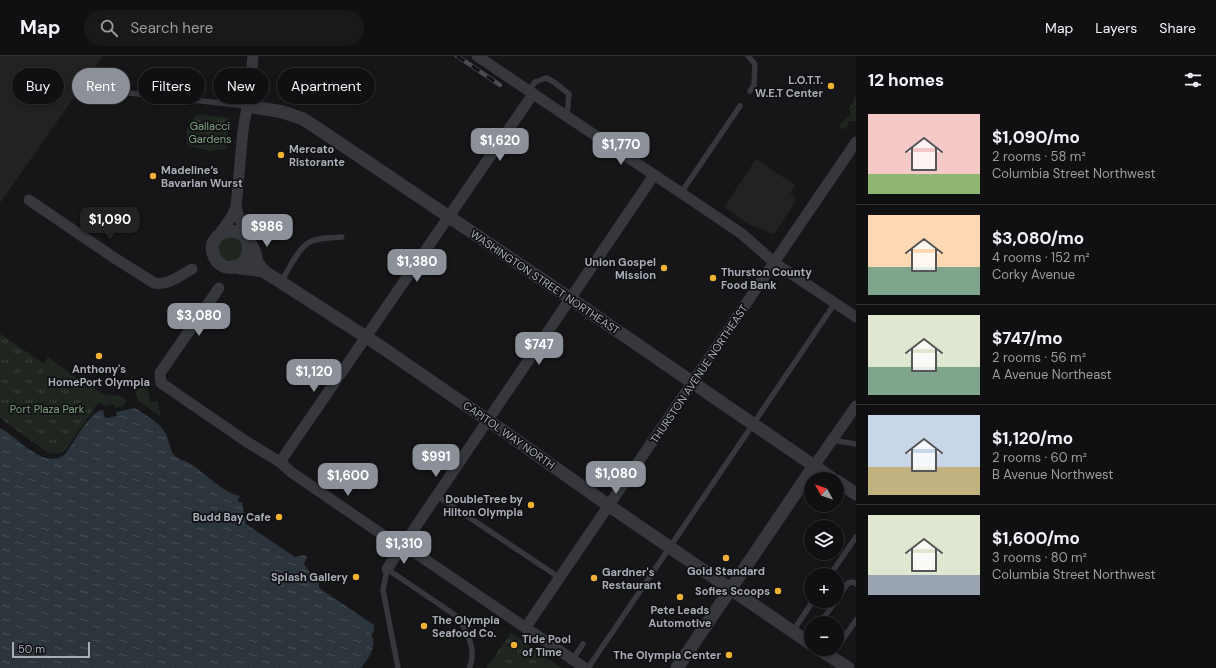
<!DOCTYPE html>
<meta charset="utf-8">
<style>
:root{--surface:#101012;--page:#19191b;--text:#f1f3f6;--muted:#9c9d9f;--line:#303032;--accent:#8c9099}
body{margin:0;font-family:"DM Sans",sans-serif;background:var(--page);color:var(--text);height:100vh;display:flex;flex-direction:column;font-size:15px;white-space:nowrap}
*{box-sizing:border-box;margin:0}
p{font-size:13px;color:var(--muted)}
.icon{flex:none;width:22px;height:22px;fill:none;stroke:currentColor;stroke-width:2;stroke-linecap:round;stroke-linejoin:round}
.map{position:relative;flex:1;overflow:hidden}
.side{display:flex;flex-direction:column;background:var(--surface);width:360px}
.side>*{flex:none}
.guide{position:absolute;left:12px;top:12px;width:380px;height:36px;display:flex;gap:8px}
.needle{width:26px;rotate:310deg}
.fabs{position:absolute;left:804px;top:416px;display:grid;gap:8px}
.fabs a{display:grid;place-items:center;width:40px;height:40px;border-radius:50%;background:var(--surface);box-shadow:0 2px 6px #0003,0 0 0 1px var(--line);font-size:20px}
.scale{position:absolute;left:12px;bottom:10px;width:78px;box-sizing:border-box;padding-left:4px;border:2px solid #a8adb8;border-top:0;font-size:11px;line-height:14px;white-space:nowrap;color:#a8adb8;-webkit-text-stroke:3px #111113;paint-order:stroke}
.price{position:absolute;translate:-50% -34px;padding:0 9px;border-radius:8px;background:var(--accent);color:#fff;font-size:13px;line-height:26px;filter:drop-shadow(0 1px 2px #0008)}
.price::after{content:'';position:absolute;left:50%;top:24px;width:12px;height:9px;margin-left:-6px;background:inherit;clip-path:polygon(0 0,100% 0,50% 100%)}
.price.selected{background:#222;color:#fff}
ul{padding:0;list-style:none}
li{display:flex;align-items:center;gap:12px;height:100px;padding:0 12px}
li+li{border-top:1px solid var(--line)}
li span{display:grid;place-items:center;flex:none;width:112px;height:80px;border-radius:0px;color:#555}
li>.icon{margin-inline-start:auto}
span .icon{width:48px;height:48px;fill:#fffc;stroke-width:1}
li b{font-size:17px}
h2{display:flex;justify-content:space-between;align-items:center;height:48px;padding:0 12px;font-size:17px}
.tag{padding:0 14px;border-radius:18px;background:var(--surface);box-shadow:0 2px 6px #0003,0 0 0 1px var(--line);font-size:14px;line-height:36px}
.tag.selected{background:var(--accent);color:#fff}
header{display:flex;align-items:center;gap:24px;box-sizing:border-box;height:56px;padding:0 20px;background:var(--surface);border-bottom:1px solid var(--line)}
header strong{font-size:19px}
nav{display:flex;gap:22px;margin-inline-start:auto;font-size:14px}
.search{width:280px;height:36px;background:var(--page);display:flex;align-items:center;gap:10px;box-sizing:border-box;padding:0 14px;border-radius:22px;color:var(--muted);font-size:15px}
main{display:flex;flex:1;min-height:0}
.map>svg:first-child{display:block}
.built{fill:#222225}
.forest{fill:url(#forest-crowns)}
.park{fill:url(#park-tufts)}
.garden{fill:#1e261f}
.water{fill:url(#water-ripples)}
.lines{fill:none;stroke-linecap:round;stroke-linejoin:round}
.service{stroke:#37383d;stroke-width:5.5}
.minor{stroke:#37383d;stroke-width:11}
.tertiary{stroke:#37383d;stroke-width:13}
.rail-casing{stroke:#4a4c52;stroke-width:4.5}
.rail{stroke:#111113;stroke-width:3;stroke-dasharray:9;stroke-linecap:butt}
.poi-dot{fill:#f2b134;stroke:#111113;stroke-width:1.5}
.labels{text-anchor:middle;dominant-baseline:central;stroke-width:3.5;stroke-linejoin:round;paint-order:stroke}
.poi-label{font-size:11px;font-weight:bold;fill:#a8adb8;stroke:#111113;text-anchor:end}
.park-label{font-size:11px;fill:#7fa381;stroke:#111113}
.street-label{font-size:11px;fill:#a8adb8;stroke:#111113}
</style>
<header>
<strong>Map</strong>
<div class="search"><svg class="icon" aria-label="search" viewBox="0 0 24 24"><circle cx="10" cy="10" r="6"/><path d="M15 15l6 6"/></svg>Search here</div>
<nav><a>Map</a><a>Layers</a><a>Share</a></nav>
</header>
<main>
<div class="map">
<svg width="856" height="612" viewBox="0 0 856 612">
<defs>
<pattern id="forest-crowns" width="20" height="18" patternUnits="userSpaceOnUse"><rect width="20" height="18" fill="#1e261f"/><path d="M2 6a3 3 0 1 1 6 0M12 15a3 3 0 1 1 6 0" fill="none" stroke="#3c433d"/></pattern>
<pattern id="park-tufts" width="24" height="20" patternUnits="userSpaceOnUse"><rect width="24" height="20" fill="#1e261f"/><path d="M3 7l-1-3M5 7V3M7 7l1-3M15 17l-1-3M17 17v-4M19 17l1-3" fill="none" stroke="#3c433d"/></pattern>
<pattern id="water-ripples" width="26" height="14" patternUnits="userSpaceOnUse"><rect width="26" height="14" fill="#2c353c"/><path d="M2 4q2-2 4 0t4 0M15 11q2-2 4 0t4 0" fill="none" stroke="#485056"/></pattern>
</defs>
<rect width="100%" height="100%" fill="#161618"/>
<g class="built">
<polygon points="0,0 103,0 0,147"/>
<polygon points="756,103 795,129 790,137 794,139 795,147 774,178 750,169 724,151"/>
</g>
<path class="forest" d="M856,38V65H849L847,72L844,73L839,71C841,64 845,65 848,61C849,60 850,58 851,57L849,52L851,48L855,50L853,45Z"/>
<g class="park">
<path d="M199,58L228,62L229,65L226,93C213,96 199,94 187,88C185,77 189,63 199,58Z"/>
<path d="M0,278L99,345L67,392C61,398 57,399 48,397L0,362Z"/>
<polygon points="511,577 562,612 486,612"/>
</g>
<g class="garden">
<path d="M231,179L242,186L243,199L232,207L220,202C217,186 217,186 231,179Z"/>
<path d="M48,301L81,325H84L102,338L121,340L127,345L123,350L115,352L114,348L105,350L76,330L69,324L65,323L52,326C41,320 41,311 48,301Z"/>
<polygon points="147,331 151,346 158,346 161,361 138,345 135,333"/>
</g>
<path class="water" d="M135,352C146,359 160,367 166,378C169,384 170,394 174,399C178,403 186,405 191,408C206,418 222,436 240,440L238,444L239,446H242L246,468L295,501L304,499L307,501L304,508L312,520L319,525V532L374,569V576L371,578C378,590 368,603 361,612H0V372C17,380 43,414 64,399C74,388 89,355 103,354L105,362L117,360L116,356Z"/>
<g class="lines">
<g class="service">
<polyline points="748,0 755,8 754,29 750,35"/>
<polyline points="106,32 111,35 247,50"/>
<polyline points="529,35 535,26 546,22 554,26 569,38 567,60"/>
<polyline points="681,137 740,50"/>
<path d="M281,226C288,215 297,194 308,187C317,181 331,182 342,181"/>
<polyline points="832,384 856,388"/>
<polyline points="437,440 560,522"/>
<polyline points="830,519 856,481"/>
<polyline points="837,543 848,527 853,526 856,528"/>
<polyline points="820,567 836,545"/>
<polyline points="793,575 813,545"/>
<polyline points="837,592 856,564"/>
<polyline points="573,603 583,588"/>
<path d="M398,612L383,534L387,513L455,559C466,571 478,595 469,612"/>
<polyline points="588,612 835,247"/>
</g>
<g class="minor">
<polyline points="477,0 699,149 742,178 775,207 856,261"/>
<path d="M29,144L113,201L154,227C168,230 181,219 192,213"/>
<polyline points="236,151 240,164 246,175 247,185"/>
<polyline points="218,180 232,160 236,151 243,74 250,34 253,0"/>
<polyline points="219,232 160,317 161,327 247,386 280,406 291,416 402,492 417,498 585,612"/>
<polyline points="280,406 533,38"/>
<polyline points="814,410 856,350"/>
<polyline points="387,513 654,119"/>
<polyline points="526,571 856,86"/>
</g>
<g class="tertiary">
<polyline points="247,50 283,56 303,63 323,76 571,243 833,423"/>
<path d="M247,185C256,212 219,222 213,197C211,191 213,185 218,180C223,175 230,174 237,176C245,179 253,190 255,197C256,200 256,203 257,206C259,209 262,213 265,216"/>
<path d="M237,211C246,214 255,212 265,216L380,290L502,374L608,449L811,588"/>
<polyline points="837,425 856,438"/>
<polyline points="819,593 848,612"/>
<polyline points="677,612 814,410"/>
</g>
<g class="rail-casing">
<polyline id="rail" points="457,0 500,29"/>
</g>
<use href="#rail" class="rail"/>
</g>
<g class="poi-dot">
<circle cx="831" cy="30" r="4"/>
<circle cx="281" cy="99" r="4"/>
<circle cx="153" cy="120" r="4"/>
<circle cx="664" cy="212" r="4"/>
<circle cx="713" cy="222" r="4"/>
<circle cx="99" cy="300" r="4"/>
<circle cx="531" cy="449" r="4"/>
<circle cx="279" cy="461" r="4"/>
<circle cx="726" cy="502" r="4"/>
<circle cx="356" cy="521" r="4"/>
<circle cx="594" cy="522" r="4"/>
<circle cx="778" cy="535" r="4"/>
<circle cx="680" cy="541" r="4"/>
<circle cx="424" cy="570" r="4"/>
<circle cx="514" cy="589" r="4"/>
<circle cx="729" cy="599" r="4"/>
</g>
<g class="labels">
<g class="poi-label">
<text x="823" y="24">L.O.T.T.<tspan x="823" dy="13">W.E.T Center</tspan></text>
<text x="289" y="93" text-anchor="start">Mercato<tspan x="289" dy="13">Ristorante</tspan></text>
<text x="161" y="114" text-anchor="start">Madeline’s<tspan x="161" dy="13">Bavarian Wurst</tspan></text>
<text x="656" y="206">Union Gospel<tspan x="656" dy="13">Mission</tspan></text>
<text x="721" y="216" text-anchor="start">Thurston County<tspan x="721" dy="13">Food Bank</tspan></text>
<text x="99" y="313" text-anchor="middle">Anthony's<tspan x="99" dy="13">HomePort Olympia</tspan></text>
<text x="523" y="443">DoubleTree by<tspan x="523" dy="13">Hilton Olympia</tspan></text>
<text x="271" y="461">Budd Bay Cafe</text>
<text x="726" y="515" text-anchor="middle">Gold Standard</text>
<text x="602" y="516" text-anchor="start">Gardner's<tspan x="602" dy="13">Restaurant</tspan></text>
<text x="348" y="521">Splash Gallery</text>
<text x="770" y="535">Sofies Scoops</text>
<text x="680" y="554" text-anchor="middle">Pete Leads<tspan x="680" dy="13">Automotive</tspan></text>
<text x="432" y="564" text-anchor="start">The Olympia<tspan x="432" dy="13">Seafood Co.</tspan></text>
<text x="522" y="583" text-anchor="start">Tide Pool<tspan x="522" dy="13">of Time</tspan></text>
<text x="721" y="599">The Olympia Center</text>
</g>
<g class="park-label">
<text x="210" y="70">Gallacci<tspan x="210" dy="13">Gardens</tspan></text>
<text x="47" y="353">Port Plaza Park</text>
</g>
<g class="street-label">
<text transform="translate(545 226) rotate(34)">WASHINGTON STREET NORTHEAST</text>
<text transform="translate(699 318) rotate(-56)">THURSTON AVENUE NORTHEAST</text>
<text transform="translate(509 379) rotate(35)">CAPITOL WAY NORTH</text>
</g>
</g>
</svg>
<div class="fabs">
<a><svg class="needle" viewBox="-14 -14 28 28"><path d="M0-13l5 13h-10z" fill="#e53935"/><path d="M0 13l5-13h-10z" fill="#9c9d9f"/></svg></a>
<a><svg class="icon" aria-label="layers" viewBox="0 0 24 24"><path d="M12 4l9 5-9 5-9-5zM3 14l9 5 9-5"/></svg></a>
<a>+</a>
<a>−</a>
</div>
<div class="scale">50 m</div>
<b class="price" style="left:500px;top:106px">$1,620</b>
<b class="price" style="left:621px;top:110px">$1,770</b>
<b class="price selected" style="left:110px;top:185px">$1,090</b>
<b class="price" style="left:267px;top:192px">$986</b>
<b class="price" style="left:417px;top:227px">$1,380</b>
<b class="price" style="left:199px;top:281px">$3,080</b>
<b class="price" style="left:539px;top:310px">$747</b>
<b class="price" style="left:314px;top:337px">$1,120</b>
<b class="price" style="left:436px;top:422px">$991</b>
<b class="price" style="left:616px;top:439px">$1,080</b>
<b class="price" style="left:348px;top:441px">$1,600</b>
<b class="price" style="left:404px;top:509px">$1,310</b>
<div class="guide">
<a class="tag">Buy</a>
<a class="tag selected">Rent</a>
<a class="tag">Filters</a>
<a class="tag">New</a>
<a class="tag">Apartment</a>
</div>
</div>
<section class="side">
<h2>12 homes<svg class="icon" aria-label="filters" viewBox="0 0 24 24"><path d="M4 7h16M4 17h16"/><circle cx="9" cy="7" r="2"/><circle cx="15" cy="17" r="2"/></svg></h2>
<ul>
<li><span style="background:linear-gradient(#f6c9c9 75%,#8fb573 0)"><svg class="icon" aria-label="home" viewBox="0 0 24 24"><path d="M3 11l9-7 9 7M6 9v11h12V9"/></svg></span><div><b>$1,090/mo</b><p>2 rooms · 58 m²</p><p>Columbia Street Northwest</p></div></li>
<li><span style="background:linear-gradient(#ffd9b3 65%,#7fa58c 0)"><svg class="icon" aria-label="home" viewBox="0 0 24 24"><path d="M3 11l9-7 9 7M6 9v11h12V9"/></svg></span><div><b>$3,080/mo</b><p>4 rooms · 152 m²</p><p>Corky Avenue</p></div></li>
<li><span style="background:linear-gradient(#dfe7d0 65%,#7fa58c 0)"><svg class="icon" aria-label="home" viewBox="0 0 24 24"><path d="M3 11l9-7 9 7M6 9v11h12V9"/></svg></span><div><b>$747/mo</b><p>2 rooms · 56 m²</p><p>A Avenue Northeast</p></div></li>
<li><span style="background:linear-gradient(#c9d6e8 65%,#c2b280 0)"><svg class="icon" aria-label="home" viewBox="0 0 24 24"><path d="M3 11l9-7 9 7M6 9v11h12V9"/></svg></span><div><b>$1,120/mo</b><p>2 rooms · 60 m²</p><p>B Avenue Northwest</p></div></li>
<li><span style="background:linear-gradient(#dfe7d0 75%,#9aa5b1 0)"><svg class="icon" aria-label="home" viewBox="0 0 24 24"><path d="M3 11l9-7 9 7M6 9v11h12V9"/></svg></span><div><b>$1,600/mo</b><p>3 rooms · 80 m²</p><p>Columbia Street Northwest</p></div></li>
</ul>
</section>
</main>
